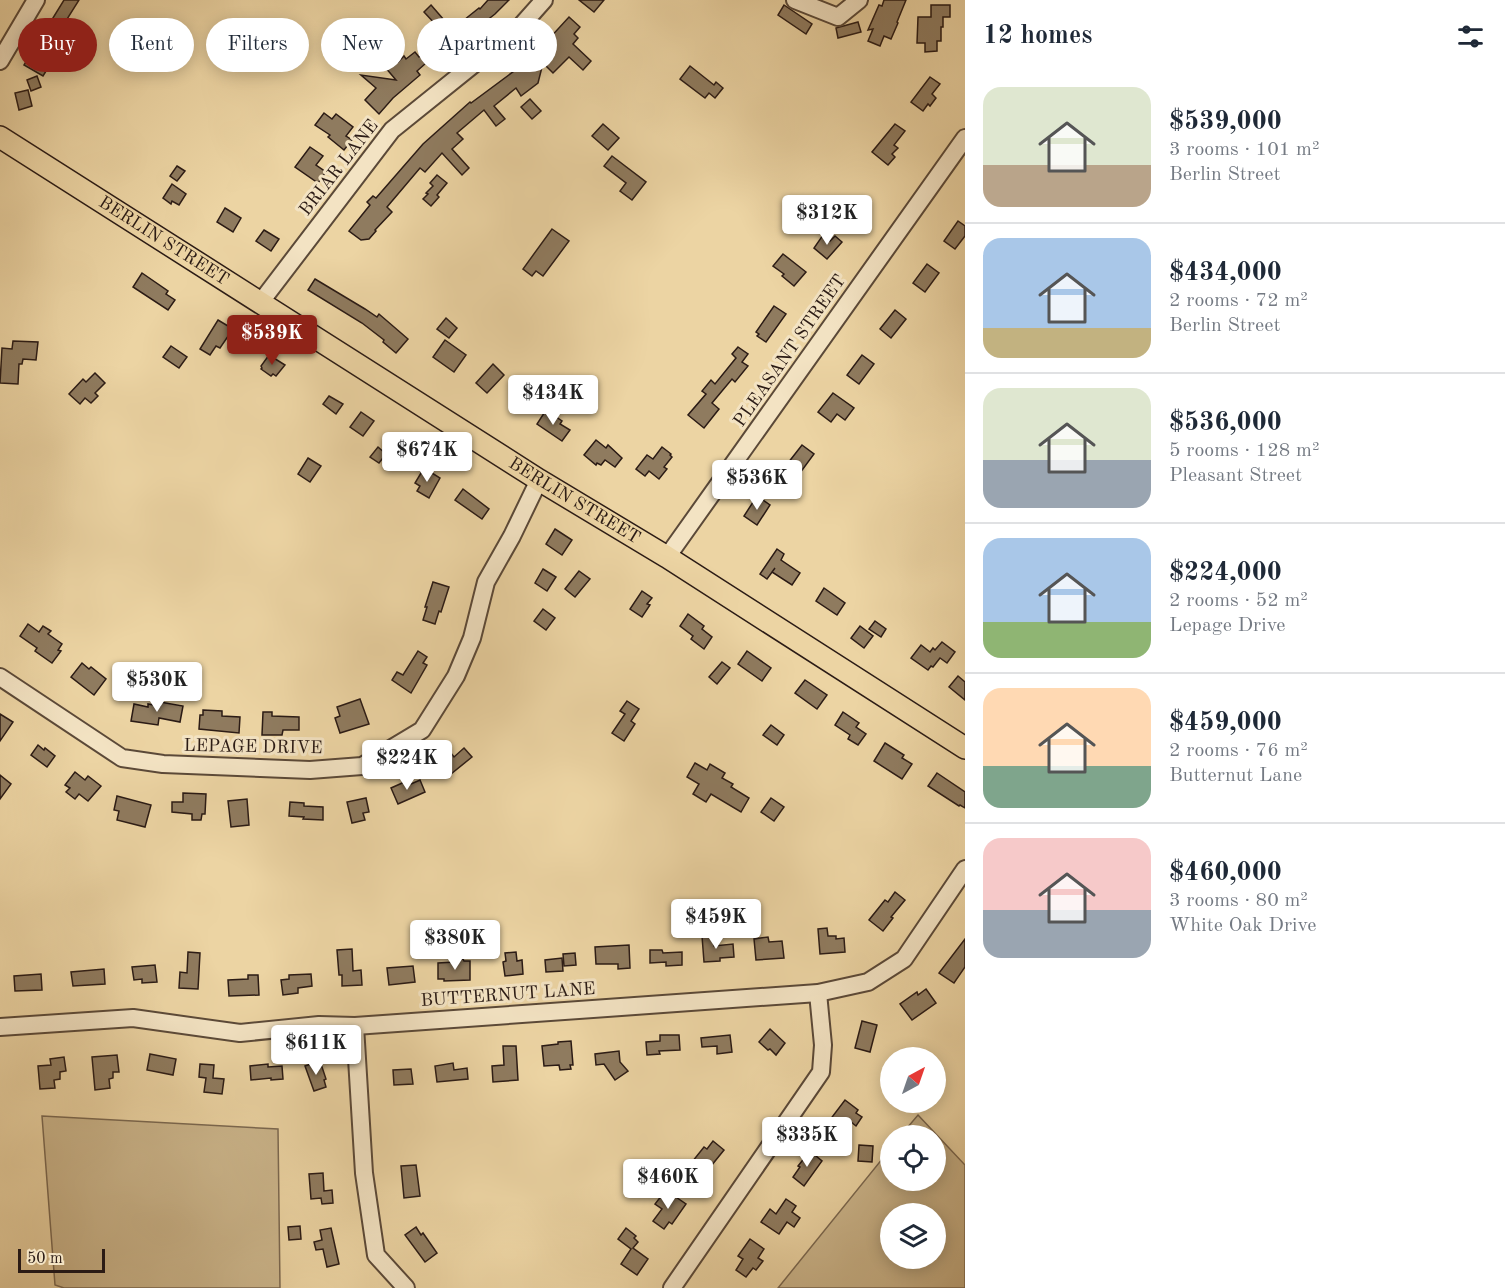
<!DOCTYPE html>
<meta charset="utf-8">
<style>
:root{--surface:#fff;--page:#f6f6f7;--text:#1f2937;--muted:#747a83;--line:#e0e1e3;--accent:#8f2418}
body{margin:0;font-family:"Old Standard TT",serif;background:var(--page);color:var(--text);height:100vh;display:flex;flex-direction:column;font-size:22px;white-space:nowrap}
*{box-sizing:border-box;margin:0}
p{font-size:20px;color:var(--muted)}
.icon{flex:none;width:33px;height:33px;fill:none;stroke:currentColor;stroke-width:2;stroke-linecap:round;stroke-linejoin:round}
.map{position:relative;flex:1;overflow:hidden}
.drawer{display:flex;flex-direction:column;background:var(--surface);width:540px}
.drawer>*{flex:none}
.top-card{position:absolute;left:18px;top:18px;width:570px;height:54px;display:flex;gap:12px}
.needle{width:39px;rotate:40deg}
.fabs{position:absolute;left:880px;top:1047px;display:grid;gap:12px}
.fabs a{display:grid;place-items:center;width:66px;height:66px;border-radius:50%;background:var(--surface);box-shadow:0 3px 15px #0003;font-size:30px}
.scale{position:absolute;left:18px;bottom:15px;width:87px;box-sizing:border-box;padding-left:6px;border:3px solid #2b1b15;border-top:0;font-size:16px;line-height:21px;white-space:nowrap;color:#2b1b15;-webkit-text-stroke:4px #f3e3c3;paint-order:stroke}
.price{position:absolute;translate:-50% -51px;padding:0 14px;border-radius:6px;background:#fff;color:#222;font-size:20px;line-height:39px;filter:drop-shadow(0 2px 3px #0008)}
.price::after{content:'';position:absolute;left:50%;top:36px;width:18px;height:14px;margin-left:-9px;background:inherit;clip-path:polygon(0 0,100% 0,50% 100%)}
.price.current{background:var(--accent);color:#fff}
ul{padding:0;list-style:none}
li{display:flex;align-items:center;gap:18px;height:150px;padding:0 18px}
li+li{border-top:2px solid var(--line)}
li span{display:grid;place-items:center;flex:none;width:168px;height:120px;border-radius:18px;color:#555}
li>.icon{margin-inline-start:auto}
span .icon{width:72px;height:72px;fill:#fffc;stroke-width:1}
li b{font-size:26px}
h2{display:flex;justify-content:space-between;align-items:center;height:72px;padding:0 18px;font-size:26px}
.chip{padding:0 21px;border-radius:27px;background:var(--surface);box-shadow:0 3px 15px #0003;font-size:21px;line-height:54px}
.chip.current{background:var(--accent);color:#fff}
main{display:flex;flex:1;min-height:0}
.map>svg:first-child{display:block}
.green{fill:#cbb58b;stroke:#7b6850;stroke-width:1.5;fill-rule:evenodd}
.building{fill:#8f7b5f;stroke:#2b1b15;stroke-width:1.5}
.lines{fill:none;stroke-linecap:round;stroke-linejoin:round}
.minor-casing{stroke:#5b4938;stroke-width:20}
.major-casing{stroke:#2b1b15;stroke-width:24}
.minor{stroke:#f3e3c3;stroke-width:16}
.major{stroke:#ecd4a3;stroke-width:21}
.labels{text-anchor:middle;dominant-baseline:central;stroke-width:6;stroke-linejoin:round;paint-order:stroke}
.street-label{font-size:18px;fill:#2b1b15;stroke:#f3e3c3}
</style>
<main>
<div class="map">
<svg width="965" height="1288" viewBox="0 0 965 1288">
<rect width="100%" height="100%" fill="#ecd4a3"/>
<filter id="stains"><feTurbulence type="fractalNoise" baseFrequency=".00333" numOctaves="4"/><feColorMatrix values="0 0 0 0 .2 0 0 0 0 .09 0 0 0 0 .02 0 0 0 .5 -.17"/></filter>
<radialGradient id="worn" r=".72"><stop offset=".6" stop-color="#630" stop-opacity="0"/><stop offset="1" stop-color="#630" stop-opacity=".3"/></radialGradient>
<g class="green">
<path d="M918,1115L965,1165V1288H778L891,1148V1180H936V1136L901,1135ZM891,1214H936V1258H891Z"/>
<polygon points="42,1116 278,1129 280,1288 64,1288 55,1285"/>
</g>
<g class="building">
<polygon points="64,0 79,0 47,51 48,52 43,61 47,64 45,66 48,68 43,76 24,65"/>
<polygon points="488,0 509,0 495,14 468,35 459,24 479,8 480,9"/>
<polygon points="579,0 604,0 594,12"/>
<polygon points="884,0 906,0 897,22 898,23 891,39 884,36 880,46 868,41 873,29 868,30 879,5 882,6"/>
<polygon points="431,5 444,20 437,26 424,12"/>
<polygon points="784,5 812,24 806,34 778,15"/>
<polygon points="931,5 950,5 950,17 943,17 943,27 941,27 941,41 937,41 937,51 925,52 925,43 917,43 918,17 931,17"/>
<polygon points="569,17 580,27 574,34 578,38 573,44 591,61 583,70 569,57 553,73 543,63 538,83 521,96 516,88 494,106 505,119 496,126 484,110 457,133 463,139 452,149 469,168 462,175 442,153 425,172 420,168 387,207 392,212 375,230 376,231 369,239 361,240 349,231 370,205 367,202 373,196 376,198 423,144 470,102 471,103 533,57 531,54 547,41"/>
<polygon points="858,22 861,32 838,38 836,28"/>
<polygon points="438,29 454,47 438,61 434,56 417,71 420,75 393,98 379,114 365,100 376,88 361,75 396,80 385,67 395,58 398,62 404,56 406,59 415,52 419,57 433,45 427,38"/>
<polygon points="690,66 714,85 716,82 723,88 715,98 709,93 705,98 680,79"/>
<polygon points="37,76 41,87 31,91 27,80"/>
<polygon points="930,77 940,84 932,94 936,98 930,106 928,104 923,111 911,102"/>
<polygon points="28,90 32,106 19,110 15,93"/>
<polygon points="530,99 541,111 532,119 521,107"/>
<polygon points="324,113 332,119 336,114 353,127 346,136 352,140 344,150 328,137 330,135 315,125"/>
<polygon points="603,124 619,138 608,150 592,136"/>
<polygon points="895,124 905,131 894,145 898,148 892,154 895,157 888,165 872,152"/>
<polygon points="310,147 323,156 316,165 326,172 318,183 295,167"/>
<polygon points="612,156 646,182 632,200 620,191 626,183 604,166"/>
<polygon points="177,166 185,171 177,181 170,176"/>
<polygon points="437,175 447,183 437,195 439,197 431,206 423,199 428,194 426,193 433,186 430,183"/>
<polygon points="172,184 186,194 179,205 172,201 171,204 163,198"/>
<polygon points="815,204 829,215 821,225 806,214"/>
<polygon points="225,208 241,218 233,232 217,222"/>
<polygon points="958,221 965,226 965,236 955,249 944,241"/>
<polygon points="552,229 569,241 543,276 536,271 532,276 523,269"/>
<polygon points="264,230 279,239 271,251 256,241"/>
<polygon points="823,235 830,241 835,236 842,242 827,259 814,248"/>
<polygon points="783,254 806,272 794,286 782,276 784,274 773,266"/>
<polygon points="927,264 939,273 925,292 913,283"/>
<polygon points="142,273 168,291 166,294 175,300 168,310 133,287"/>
<polygon points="315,279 365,309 377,317 379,314 408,339 396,353 383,342 384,340 362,323 308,290"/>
<polygon points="774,306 786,314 766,342 757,336 759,334 756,332"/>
<polygon points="895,310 906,319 891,338 880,329"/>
<polygon points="446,318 457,328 449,338 437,329"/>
<polygon points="218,320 233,329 220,348 216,346 210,355 200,349"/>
<polygon points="445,340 466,355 454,372 433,357"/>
<polygon points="13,341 38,342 36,360 23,359 22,364 19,364 18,384 0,383 2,348 12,349"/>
<polygon points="171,346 187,357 179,368 163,357"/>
<polygon points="738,347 748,354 742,362 748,366 735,382 732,379 712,403 719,409 704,428 688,415 706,394 702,391 711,380 715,384 736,358 732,354"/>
<polygon points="269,355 285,365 276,376 273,374 271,376 261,369 262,368 261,366"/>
<polygon points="862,355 874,364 859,384 847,375"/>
<polygon points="493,364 504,375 487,393 476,383"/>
<polygon points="95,373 105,383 95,393 98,396 91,403 85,398 80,404 69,394 83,379 86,382"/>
<polygon points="833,393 854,408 845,420 837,414 831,422 818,412"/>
<polygon points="329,396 343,404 336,414 323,404"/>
<polygon points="546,410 562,421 560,424 570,430 562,441 537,424"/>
<polygon points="361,412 374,421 363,436 350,427"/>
<polygon points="596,440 606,448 608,445 622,458 615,467 605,460 601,465 597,463 596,465 584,455"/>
<polygon points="802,445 814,454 800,473 788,463"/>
<polygon points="378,447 386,454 379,463 370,457"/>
<polygon points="662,447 671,454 670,455 672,457 664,467 667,469 659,479 649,471 645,476 636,469 647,455 653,459"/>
<polygon points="308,458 321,466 310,482 298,474"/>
<polygon points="424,468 440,478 429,498 417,491 420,486 415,483"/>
<polygon points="463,489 489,509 482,519 455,500"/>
<polygon points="757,496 770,505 757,525 744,516"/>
<polygon points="555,529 572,540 562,555 546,544"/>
<polygon points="777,549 784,554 781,560 800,573 792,585 772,572 775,568 767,579 760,574"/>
<polygon points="543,569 556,577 547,591 535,583"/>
<polygon points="579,571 590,579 575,597 565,589"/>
<polygon points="433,582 449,587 441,612 439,611 435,624 423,620 427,607 425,607"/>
<polygon points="824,588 845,603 837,615 816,601"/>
<polygon points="642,591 652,598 647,604 650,605 642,617 630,609"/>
<polygon points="543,609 555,618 546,630 534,621"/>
<polygon points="688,614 704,626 702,629 712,637 704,649 691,639 693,636 680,626"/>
<polygon points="875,621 886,629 881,637 869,629"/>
<polygon points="28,624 39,632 43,626 51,631 48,634 62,644 58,650 61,651 52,663 35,651 37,648 20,636"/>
<polygon points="860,626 873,636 864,648 851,638"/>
<polygon points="942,642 955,652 947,663 940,658 933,667 931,666 928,670 911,658 921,645 930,652 933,648 935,650"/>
<polygon points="418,651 427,657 423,663 427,665 411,693 392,680 397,672 403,675"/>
<polygon points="747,651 771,668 762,681 738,664"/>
<polygon points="722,662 730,668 717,684 709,677"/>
<polygon points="82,663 89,669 91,667 106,679 94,695 71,677"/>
<polygon points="958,676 965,682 965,700 949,687"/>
<polygon points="805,680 827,695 817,709 795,693"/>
<polygon points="360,699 369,724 340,733 335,718 340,716 337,707"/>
<polygon points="627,701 639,709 631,721 635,724 624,741 612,733 625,714 620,711"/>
<polygon points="160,702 183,706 180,722 159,718 158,725 131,721 134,704 148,707 148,704 160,706"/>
<polygon points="203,710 222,711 222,716 240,717 239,733 199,729 200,715 203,715"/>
<polygon points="263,712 272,712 272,716 299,717 299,730 283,730 282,735 262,735"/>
<polygon points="843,712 859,723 856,727 866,734 858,745 848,739 850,735 835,725"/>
<polygon points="0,714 13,722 0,741"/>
<polygon points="771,725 784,735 777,745 763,735"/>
<polygon points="885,743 904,755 902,758 912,764 902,779 874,761"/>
<polygon points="38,745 44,750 45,748 55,756 47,767 31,755"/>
<polygon points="464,748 472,757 446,778 436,767 451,753 454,757"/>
<polygon points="695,763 707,770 710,764 725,773 722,778 733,784 731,787 749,798 741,812 711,794 706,802 693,794 699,784 687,777"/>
<polygon points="75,772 85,780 88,776 101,786 88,801 79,794 75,799 66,792 70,788 65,785"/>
<polygon points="937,773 965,792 965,808 960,805 959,806 928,786"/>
<polygon points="0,775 11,784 0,799"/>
<polygon points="409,780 411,784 420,780 425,792 398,804 391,788"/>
<polygon points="183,793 206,794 205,814 202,814 201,820 192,820 192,814 172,812 172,802 183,802"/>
<polygon points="117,796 151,805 145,827 117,820 119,811 114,810"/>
<polygon points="366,798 369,812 363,813 365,820 352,823 347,802"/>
<polygon points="771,798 784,807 774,821 761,812"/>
<polygon points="247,799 249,825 231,827 228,801"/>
<polygon points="290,802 304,803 304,806 323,807 323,820 303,819 304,817 289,816"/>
<polygon points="895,892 905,900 891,917 893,918 883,931 869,920 885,900 888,902"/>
<polygon points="827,928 828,936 836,936 836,939 844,938 845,952 820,954 818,929"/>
<polygon points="713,935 714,946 733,944 734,957 720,958 720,961 704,962 702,936"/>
<polygon points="768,937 769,942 782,941 784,958 756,960 754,939"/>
<polygon points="965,939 965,967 954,983 939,973"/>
<polygon points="629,945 630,968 618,969 618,964 596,964 595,947"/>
<polygon points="352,949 353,971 361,970 362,985 342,986 342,975 339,975 337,950"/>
<polygon points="650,950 662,950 663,953 682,952 682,965 666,966 666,962 650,963"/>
<polygon points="188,952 200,953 198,989 179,988 180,972 187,973"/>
<polygon points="516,952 517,961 522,960 523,974 505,976 503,962 506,961 505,953"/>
<polygon points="575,953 576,965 564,966 563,954"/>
<polygon points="562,958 563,971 546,972 545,960"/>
<polygon points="455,959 463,959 464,961 470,961 470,980 444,981 444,979 438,979 438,963 455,962"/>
<polygon points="155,965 157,982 142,983 142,979 134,980 132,967"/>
<polygon points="413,966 415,982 389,985 387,968"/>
<polygon points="104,969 105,984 73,986 71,972"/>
<polygon points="41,974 42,990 15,991 14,976"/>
<polygon points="311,974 312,986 298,988 298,993 283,995 281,980 289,979 289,975"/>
<polygon points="248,975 258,975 259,995 229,996 228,980 248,979"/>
<polygon points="926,989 936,1003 912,1020 900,1004 917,992 918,995"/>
<polygon points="862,1021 877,1025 870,1052 855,1048"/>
<polygon points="770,1029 785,1043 776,1055 770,1049 768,1050 759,1042"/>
<polygon points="660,1035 679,1035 680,1050 659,1051 660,1054 647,1055 646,1042 660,1041"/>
<polygon points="730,1035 732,1052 717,1054 717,1046 702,1047 701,1038"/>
<polygon points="571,1041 573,1065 570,1065 571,1069 560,1070 559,1065 544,1066 542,1046 558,1044 558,1042"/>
<polygon points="503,1046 516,1046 518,1080 493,1082 492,1066 504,1065"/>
<polygon points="619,1051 620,1062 628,1071 615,1080 604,1064 596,1065 595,1054"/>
<polygon points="150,1054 176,1059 173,1075 147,1070"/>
<polygon points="117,1055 119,1072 113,1072 113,1078 109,1079 110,1088 95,1090 92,1057"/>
<polygon points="64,1057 66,1071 60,1072 60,1079 54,1080 55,1088 40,1089 38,1066 51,1065 50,1059"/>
<polygon points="320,1061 326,1079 324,1080 326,1087 314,1091 305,1066"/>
<polygon points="453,1063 454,1070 467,1068 468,1079 437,1082 435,1066"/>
<polygon points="200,1064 214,1065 213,1078 224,1079 222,1094 204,1092 206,1078 199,1077"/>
<polygon points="268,1064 268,1067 282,1066 283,1079 271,1080 271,1078 251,1080 250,1066"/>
<polygon points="411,1069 413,1084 394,1085 393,1070"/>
<polygon points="845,1100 858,1110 856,1113 862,1117 856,1126 851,1122 840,1136 826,1125"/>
<polygon points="713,1141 724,1150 707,1171 712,1175 703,1186 684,1172 704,1147 707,1149"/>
<polygon points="859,1145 873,1146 872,1162 858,1161"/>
<polygon points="810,1151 822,1161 804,1186 793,1177 800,1167 798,1166"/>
<polygon points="416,1165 420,1196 404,1198 401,1166"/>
<polygon points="323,1173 324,1191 332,1190 333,1203 322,1204 321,1198 311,1199 309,1174"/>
<polygon points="670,1193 686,1204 672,1224 669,1222 664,1229 653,1221 662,1209 655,1204 662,1195 666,1198"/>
<polygon points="786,1199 796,1206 792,1212 800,1218 794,1227 787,1222 779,1234 761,1222 770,1209 776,1214"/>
<polygon points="300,1226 301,1239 289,1240 288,1227"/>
<polygon points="416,1227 421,1235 423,1233 437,1253 425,1262 405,1235"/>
<polygon points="331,1228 339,1264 327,1267 323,1249 316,1250 314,1242 322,1240 320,1230"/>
<polygon points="626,1228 636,1236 634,1238 638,1242 633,1248 648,1259 637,1275 621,1264 631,1249 618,1239"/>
<polygon points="750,1239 764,1249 758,1258 763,1261 756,1270 753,1268 746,1277 736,1270 743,1259 738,1256"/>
</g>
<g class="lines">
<g class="minor-casing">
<g id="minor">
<polyline points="795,0 838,17 859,0"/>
<polyline points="0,61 36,0"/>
<polyline points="260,303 392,130 520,27 544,0"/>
<polyline points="667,557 965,138"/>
<polyline points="0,677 122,758 163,764 310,770 362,766 422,730 456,676 472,638 486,582 512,536 539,480"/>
<polyline points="355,1026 364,1173 376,1255 406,1288"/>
<polyline points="0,1027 133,1018 240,1033 319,1025 355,1026 818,993 868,982 904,959 965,869"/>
<polyline points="672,1288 821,1072 823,1045 818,993"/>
</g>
</g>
<g class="major-casing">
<g id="major">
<path id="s1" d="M0,137L539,480L667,557L965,748"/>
</g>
</g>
<use href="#minor" class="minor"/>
<use href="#major" class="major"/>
</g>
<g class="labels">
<g class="street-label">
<text transform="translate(339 168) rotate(-52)">BRIAR LANE</text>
<text stroke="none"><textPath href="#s1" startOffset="194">BERLIN STREET</textPath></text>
<text transform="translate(790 351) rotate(-55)">PLEASANT STREET</text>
<text stroke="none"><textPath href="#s1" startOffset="680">BERLIN STREET</textPath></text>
<text transform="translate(253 747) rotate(1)">LEPAGE DRIVE</text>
<text transform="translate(508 995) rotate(-4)">BUTTERNUT LANE</text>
</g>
</g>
<rect width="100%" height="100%" filter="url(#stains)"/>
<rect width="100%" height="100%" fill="url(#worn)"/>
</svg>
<div class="fabs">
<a><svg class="needle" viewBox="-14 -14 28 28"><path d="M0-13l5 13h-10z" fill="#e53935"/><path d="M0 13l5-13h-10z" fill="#747a83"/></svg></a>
<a><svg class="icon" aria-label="locate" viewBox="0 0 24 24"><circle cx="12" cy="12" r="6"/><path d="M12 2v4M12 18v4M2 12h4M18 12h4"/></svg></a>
<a><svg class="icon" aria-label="layers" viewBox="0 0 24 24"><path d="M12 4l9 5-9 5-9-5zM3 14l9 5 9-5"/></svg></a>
</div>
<div class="scale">50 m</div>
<b class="price" style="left:827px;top:246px">$312K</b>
<b class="price current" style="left:272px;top:366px">$539K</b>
<b class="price" style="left:553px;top:426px">$434K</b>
<b class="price" style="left:427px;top:483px">$674K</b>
<b class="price" style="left:757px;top:511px">$536K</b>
<b class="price" style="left:157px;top:713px">$530K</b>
<b class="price" style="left:407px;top:791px">$224K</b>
<b class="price" style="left:716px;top:950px">$459K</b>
<b class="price" style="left:455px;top:971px">$380K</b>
<b class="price" style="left:316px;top:1076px">$611K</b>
<b class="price" style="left:807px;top:1168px">$335K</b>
<b class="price" style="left:668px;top:1210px">$460K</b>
<div class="top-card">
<a class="chip current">Buy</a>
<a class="chip">Rent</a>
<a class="chip">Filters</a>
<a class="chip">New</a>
<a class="chip">Apartment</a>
</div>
</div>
<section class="drawer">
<h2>12 homes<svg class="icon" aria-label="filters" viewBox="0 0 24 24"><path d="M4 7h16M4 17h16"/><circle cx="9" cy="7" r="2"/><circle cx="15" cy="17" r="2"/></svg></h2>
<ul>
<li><span style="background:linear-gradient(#dfe7d0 65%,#b9a48a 0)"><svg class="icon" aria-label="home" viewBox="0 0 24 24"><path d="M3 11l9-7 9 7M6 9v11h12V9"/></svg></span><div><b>$539,000</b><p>3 rooms · 101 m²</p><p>Berlin Street</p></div></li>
<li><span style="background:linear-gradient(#a9c7e8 75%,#c2b280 0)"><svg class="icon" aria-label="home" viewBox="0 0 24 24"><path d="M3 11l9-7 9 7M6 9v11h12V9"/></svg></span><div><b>$434,000</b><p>2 rooms · 72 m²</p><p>Berlin Street</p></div></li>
<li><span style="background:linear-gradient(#dfe7d0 60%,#9aa5b1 0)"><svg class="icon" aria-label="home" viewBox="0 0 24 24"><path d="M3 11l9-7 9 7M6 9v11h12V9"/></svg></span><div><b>$536,000</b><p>5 rooms · 128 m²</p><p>Pleasant Street</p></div></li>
<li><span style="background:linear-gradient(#a9c7e8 70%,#8fb573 0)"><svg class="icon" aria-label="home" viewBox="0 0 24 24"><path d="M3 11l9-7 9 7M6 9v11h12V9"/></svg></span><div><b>$224,000</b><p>2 rooms · 52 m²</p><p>Lepage Drive</p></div></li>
<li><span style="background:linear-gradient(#ffd9b3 65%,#7fa58c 0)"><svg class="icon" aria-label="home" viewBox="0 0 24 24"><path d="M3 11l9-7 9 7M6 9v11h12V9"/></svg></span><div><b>$459,000</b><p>2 rooms · 76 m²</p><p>Butternut Lane</p></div></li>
<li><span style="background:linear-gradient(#f6c9c9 60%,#9aa5b1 0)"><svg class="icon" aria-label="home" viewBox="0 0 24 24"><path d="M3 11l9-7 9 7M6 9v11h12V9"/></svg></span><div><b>$460,000</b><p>3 rooms · 80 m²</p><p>White Oak Drive</p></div></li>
</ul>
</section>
</main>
